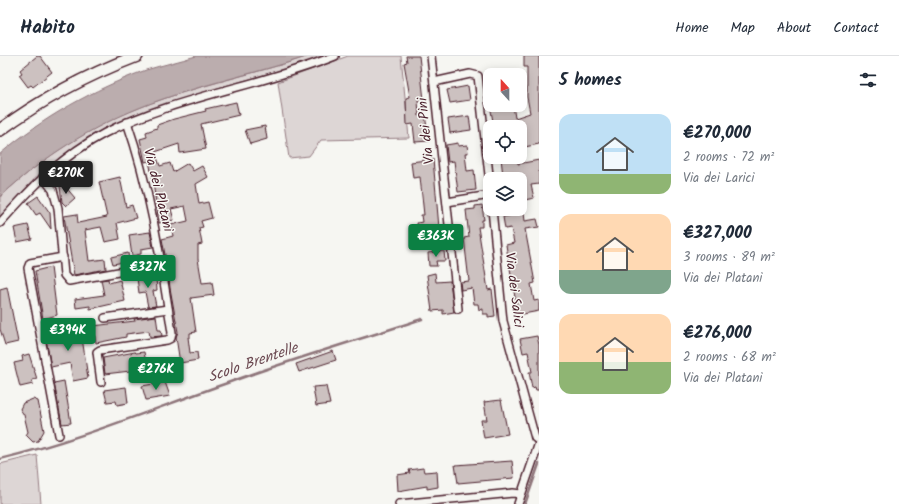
<!DOCTYPE html>
<meta charset="utf-8">
<style>
:root{--surface:#fff;--page:#f6f6f7;--text:#1f2937;--muted:#747a83;--line:#e0e1e3;--accent:#0b8043}
body{margin:0;font-family:Kalam,sans-serif;background:var(--page);color:var(--text);height:100vh;display:flex;flex-direction:column;font-size:15px;white-space:nowrap}
*{box-sizing:border-box;margin:0}
p{font-size:13px;color:var(--muted)}
.icon{flex:none;width:22px;height:22px;fill:none;stroke:currentColor;stroke-width:2;stroke-linecap:round;stroke-linejoin:round}
.map{position:relative;flex:1;overflow:hidden}
.sheet{display:flex;flex-direction:column;background:var(--surface);width:360px}
.sheet>*{flex:none}
.needle{width:26px;rotate:339deg}
.tools{position:absolute;left:483px;top:12px;display:grid;gap:8px}
.tools a{display:grid;place-items:center;width:44px;height:44px;border-radius:8px;background:var(--surface);box-shadow:0 2px 10px #0003;font-size:20px}
.price{position:absolute;translate:-50% -34px;padding:0 9px;border-radius:4px;background:var(--accent);color:#fff;font-size:13px;line-height:26px;filter:drop-shadow(0 1px 2px #0008)}
.price::after{content:'';position:absolute;left:50%;top:24px;width:12px;height:9px;margin-left:-6px;background:inherit;clip-path:polygon(0 0,100% 0,50% 100%)}
.price.selected{background:#222;color:#fff}
ul{padding:0;list-style:none}
li{display:flex;align-items:center;gap:12px;height:100px;padding:0 20px}
li span{display:grid;place-items:center;flex:none;width:112px;height:80px;border-radius:12px;color:#555}
li>.icon{margin-inline-start:auto}
span .icon{width:48px;height:48px;fill:#fffc;stroke-width:1}
li b{font-size:17px}
h2{display:flex;justify-content:space-between;align-items:center;height:48px;padding:0 20px;font-size:17px}
header{display:flex;align-items:center;gap:24px;box-sizing:border-box;height:56px;padding:0 20px;background:var(--surface);border-bottom:1px solid var(--line)}
header strong{font-size:19px}
nav{display:flex;gap:22px;margin-inline-start:auto;font-size:14px}
main{display:flex;flex:1;min-height:0}
.map>svg:first-child{display:block}
.green{fill:#ddd6d5;stroke:#947a80}
.water{fill:#bbadae;stroke:#8e747a}
.lines{fill:none;stroke-linecap:round;stroke-linejoin:round}
.stream{stroke:#8e747a;stroke-width:2.5}
.building{fill:#ccc1c0;stroke:#4a1f2b}
.street-casing{stroke:#4a1f2b;stroke-width:10}
.primary-casing{stroke:#4a1f2b;stroke-width:14}
.street{stroke:#f6f6f2;stroke-width:7}
.primary{stroke:#f6f6f2;stroke-width:11}
.labels{text-anchor:middle;dominant-baseline:central;stroke-width:3;stroke-linejoin:round;paint-order:stroke}
.street-label{font-size:14px;fill:#4a1f2b;stroke:#f6f6f2}
.water-label{font-size:15px;font-style:italic;fill:#6c4a52;stroke:#f6f6f2}
</style>
<header>
<strong>Habito</strong>
<nav><a>Home</a><a>Map</a><a>About</a><a>Contact</a></nav>
</header>
<main>
<div class="map">
<svg width="539" height="448" viewBox="0 0 539 448">
<rect width="100%" height="100%" fill="#f6f6f2"/>
<filter id="ink" filterUnits="userSpaceOnUse"><feTurbulence type="fractalNoise" baseFrequency=".025" numOctaves="2"/><feDisplacementMap in="SourceGraphic" scale="8" xChannelSelector="R" yChannelSelector="G"/><feConvolveMatrix kernelMatrix="1 2 1 2 8 2 1 2 1" color-interpolation-filters="sRGB"/></filter>
<g filter="url(#ink)">
<g class="green">
<path d="M309,0H327L311,6C223,32 128,49 53,107C33,122 17,142 0,161V141C38,106 81,76 129,56C187,31 250,20 309,0Z"/>
<polygon points="348,0 401,0 409,82 321,84 309,100 289,102 278,26"/>
<polygon points="37,399 41,448 0,448 0,408"/>
</g>
<path class="water" d="M196,0H309C261,16 211,26 163,43C102,64 47,97 0,141V98C42,62 94,33 146,14C162,9 180,5 196,0Z"/>
<g class="lines">
<g class="stream">
<path d="M0,403C79,384 153,353 230,326C293,303 358,284 422,263"/>
<polyline points="525,448 539,408"/>
</g>
</g>
<g class="building">
<polygon points="37,0 40,0 52,16 33,31 31,29 28,31 19,19 22,17 20,14"/>
<polygon points="406,0 419,0 424,44 418,44 419,60 425,59 429,85 415,86 413,68 407,69 406,42 410,41 404,7 407,6"/>
<polygon points="524,0 539,0 539,88 520,92 520,71 494,71 490,49 513,49 515,62 530,57 527,41 527,11 524,11"/>
<polygon points="468,30 470,44 450,47 447,34"/>
<polygon points="236,46 239,59 201,68 206,93 180,97 179,88 155,96 160,110 170,107 173,116 188,107 193,115 202,110 208,121 196,128 199,148 208,146 212,162 201,165 203,171 199,172 202,188 198,189 198,203 202,227 212,226 214,239 191,242 196,276 190,277 190,281 188,281 190,297 197,296 198,304 180,307 176,281 178,276 170,232 167,204 166,204 162,183 173,180 171,169 188,165 185,150 171,153 174,164 159,167 152,120 149,105 145,106 140,83 147,81 146,76 157,72 157,69 174,63 206,55 205,53"/>
<polygon points="469,60 471,74 450,77 448,63"/>
<polygon points="265,70 267,83 250,88 245,74"/>
<polygon points="458,87 458,90 467,89 468,97 465,97 467,115 474,114 476,134 458,136 454,105 448,106 446,89"/>
<polygon points="517,101 518,108 539,104 539,128 531,129 534,142 520,145 520,118 503,120 501,102"/>
<polygon points="433,103 439,172 418,174 417,167 422,166 421,159 424,159 420,121 413,122 411,106"/>
<polygon points="120,121 126,151 132,149 136,162 117,167 120,183 105,186 101,171 85,174 89,205 105,203 106,213 74,219 64,160 77,158 78,167 107,161 99,126"/>
<polygon points="59,123 75,142 66,150 62,146"/>
<polygon points="38,140 50,157 51,173 40,157 36,159 28,147"/>
<polygon points="482,149 484,164 482,164 482,171 478,171 488,234 492,233 495,260 488,261 488,258 483,258 483,253 479,254 478,248 474,248 472,232 461,234 460,226 469,225 464,182 469,181 466,154 475,153 475,150"/>
<polygon points="524,157 525,165 537,163 539,171 525,173 535,227 531,228 534,245 539,244 539,255 518,259 506,189 514,187 511,172 505,173 503,161"/>
<polygon points="28,169 32,183 17,186 14,172"/>
<polygon points="150,176 153,191 141,193 141,198 132,200 129,179"/>
<polygon points="444,195 445,205 436,205 437,210 429,210 428,197"/>
<polygon points="128,197 129,205 113,208 111,201"/>
<polygon points="51,211 57,259 43,263 35,215"/>
<polygon points="435,217 436,226 450,225 454,256 443,258 443,254 432,255 427,219"/>
<polygon points="151,220 151,222 156,222 157,234 153,235 156,250 148,251 145,236 139,237 137,222"/>
<polygon points="108,223 109,227 120,224 125,245 90,253 90,250 76,252 75,243 104,239 101,224"/>
<polygon points="7,231 18,286 5,289 0,273 0,233"/>
<polygon points="156,260 158,274 161,274 162,280 150,281 149,275 126,278 126,281 96,287 93,270 135,265 134,263"/>
<polygon points="81,275 88,322 73,325 70,307 51,311 45,278"/>
<polygon points="537,280 539,289 539,334 536,334 535,331 532,332 529,316 532,316 528,296 523,297 520,283"/>
<polygon points="333,295 336,304 299,316 296,308"/>
<polygon points="135,296 136,297 144,296 147,313 105,318 103,302"/>
<polygon points="29,298 37,323 32,324 33,328 20,331 14,307 23,305 22,300"/>
<polygon points="64,325 71,367 62,368 54,327"/>
<polygon points="165,326 170,340 146,344 142,330"/>
<polygon points="326,330 330,348 316,350 313,331"/>
<polygon points="126,331 128,347 117,349 116,345 107,346 104,334"/>
<polygon points="33,343 38,345 44,375 38,385 33,386 26,379 28,376 24,359 20,353 23,347"/>
<polygon points="501,344 508,378 484,382 481,364 487,364 484,346"/>
<polygon points="512,405 514,422 458,427 455,409"/>
<polygon points="423,412 424,416 437,415 438,431 427,433 427,430 398,435 397,419 410,417 409,414"/>
</g>
<g class="lines">
<g class="street-casing">
<g id="street">
<polyline points="431,0 458,253"/>
<polyline points="434,26 470,18 478,20 490,128"/>
<polyline points="43,121 53,134 58,152 64,219 69,225 162,208"/>
<polyline points="447,146 490,139"/>
<polyline points="492,153 503,265 535,382 539,385"/>
<path d="M0,167C31,132 63,99 105,77C175,41 261,30 335,0"/>
<polyline points="105,262 168,253"/>
<path d="M101,326L97,296L100,294L167,284L171,282L172,277C161,206 151,135 127,66"/>
<polyline points="59,379 28,212 30,207 63,201"/>
<polyline points="399,448 513,437 521,438"/>
<polyline points="518,448 539,387"/>
</g>
</g>
<g class="primary-casing">
<path id="primary" d="M0,74C42,43 87,19 137,0"/>
</g>
<use href="#street" class="street"/>
<use href="#primary" class="primary"/>
</g>
</g>
<g class="labels">
<g class="street-label">
<text transform="translate(426 75) rotate(-96)">Via dei Pini</text>
<text transform="translate(158 134) rotate(76)">Via dei Platani</text>
<text transform="translate(514 234) rotate(83)">Via dei Salici</text>
</g>
<g class="water-label">
<text transform="translate(253 307) rotate(-19)">Scolo Brentelle</text>
</g>
</g>
</svg>
<div class="tools">
<a><svg class="needle" viewBox="-14 -14 28 28"><path d="M0-13l5 13h-10z" fill="#e53935"/><path d="M0 13l5-13h-10z" fill="#747a83"/></svg></a>
<a><svg class="icon" aria-label="locate" viewBox="0 0 24 24"><circle cx="12" cy="12" r="6"/><path d="M12 2v4M12 18v4M2 12h4M18 12h4"/></svg></a>
<a><svg class="icon" aria-label="layers" viewBox="0 0 24 24"><path d="M12 4l9 5-9 5-9-5zM3 14l9 5 9-5"/></svg></a>
</div>
<b class="price selected" style="left:66px;top:139px">€270K</b>
<b class="price" style="left:436px;top:202px">€363K</b>
<b class="price" style="left:148px;top:233px">€327K</b>
<b class="price" style="left:68px;top:296px">€394K</b>
<b class="price" style="left:156px;top:335px">€276K</b>
</div>
<section class="sheet">
<h2>5 homes<svg class="icon" aria-label="filters" viewBox="0 0 24 24"><path d="M4 7h16M4 17h16"/><circle cx="9" cy="7" r="2"/><circle cx="15" cy="17" r="2"/></svg></h2>
<ul>
<li><span style="background:linear-gradient(#bfe0f5 75%,#8fb573 0)"><svg class="icon" aria-label="home" viewBox="0 0 24 24"><path d="M3 11l9-7 9 7M6 9v11h12V9"/></svg></span><div><b>€270,000</b><p>2 rooms · 72 m²</p><p>Via dei Larici</p></div></li>
<li><span style="background:linear-gradient(#ffd9b3 70%,#7fa58c 0)"><svg class="icon" aria-label="home" viewBox="0 0 24 24"><path d="M3 11l9-7 9 7M6 9v11h12V9"/></svg></span><div><b>€327,000</b><p>3 rooms · 89 m²</p><p>Via dei Platani</p></div></li>
<li><span style="background:linear-gradient(#ffd9b3 60%,#8fb573 0)"><svg class="icon" aria-label="home" viewBox="0 0 24 24"><path d="M3 11l9-7 9 7M6 9v11h12V9"/></svg></span><div><b>€276,000</b><p>2 rooms · 68 m²</p><p>Via dei Platani</p></div></li>
</ul>
</section>
</main>
